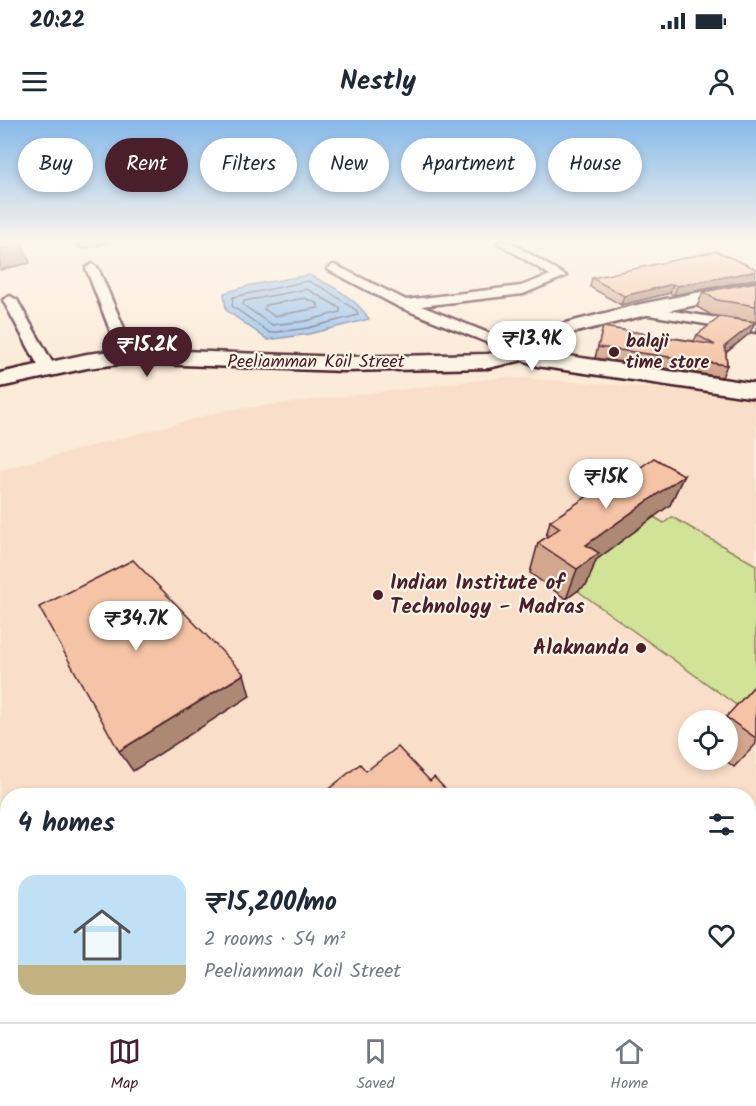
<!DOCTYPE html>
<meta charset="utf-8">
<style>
:root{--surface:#fff;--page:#f2f2f3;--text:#1f2937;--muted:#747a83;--line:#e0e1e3;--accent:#4a1f2b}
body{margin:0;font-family:Kalam,sans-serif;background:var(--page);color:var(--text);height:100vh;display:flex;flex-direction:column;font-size:22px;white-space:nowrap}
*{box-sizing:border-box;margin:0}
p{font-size:20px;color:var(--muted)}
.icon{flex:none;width:33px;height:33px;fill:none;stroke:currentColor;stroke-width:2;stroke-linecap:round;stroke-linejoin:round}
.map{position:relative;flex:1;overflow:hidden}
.details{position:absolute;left:0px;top:668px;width:756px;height:236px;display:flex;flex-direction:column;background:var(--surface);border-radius:24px 24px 0 0;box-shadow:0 3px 9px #0003}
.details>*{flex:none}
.hud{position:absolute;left:18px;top:18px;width:720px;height:54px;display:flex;gap:12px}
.tools{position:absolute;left:678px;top:590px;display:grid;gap:12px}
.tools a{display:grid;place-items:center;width:60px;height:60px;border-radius:50%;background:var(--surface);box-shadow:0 3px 9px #0003;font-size:30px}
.price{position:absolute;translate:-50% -51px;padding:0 14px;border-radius:21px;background:#fff;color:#222;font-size:20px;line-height:39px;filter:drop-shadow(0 2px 3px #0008)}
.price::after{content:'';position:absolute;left:50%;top:36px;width:18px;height:14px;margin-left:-9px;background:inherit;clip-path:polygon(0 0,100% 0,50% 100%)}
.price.on{background:var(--accent);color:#fff}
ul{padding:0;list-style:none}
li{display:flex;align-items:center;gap:18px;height:150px;padding:0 18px}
li span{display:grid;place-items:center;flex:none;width:168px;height:120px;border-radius:18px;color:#555}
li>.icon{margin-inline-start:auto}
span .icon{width:72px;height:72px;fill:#fffc;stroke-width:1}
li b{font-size:26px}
h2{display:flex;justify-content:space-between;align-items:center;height:72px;padding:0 18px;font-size:26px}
.pill{padding:0 21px;border-radius:27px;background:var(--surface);box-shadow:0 3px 9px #0003;font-size:21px;line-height:54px}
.pill.on{background:var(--accent);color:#fff}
.status{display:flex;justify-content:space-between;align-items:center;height:42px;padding:0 30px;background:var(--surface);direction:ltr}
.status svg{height:16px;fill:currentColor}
header{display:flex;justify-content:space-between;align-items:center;height:78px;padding:0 18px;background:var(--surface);font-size:27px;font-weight:800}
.tab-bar{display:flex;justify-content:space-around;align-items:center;height:84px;border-top:2px solid var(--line);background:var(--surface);font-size:16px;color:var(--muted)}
.tab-bar a{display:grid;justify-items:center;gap:3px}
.tab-bar .on{color:var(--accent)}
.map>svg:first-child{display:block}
.built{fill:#f9dfc9;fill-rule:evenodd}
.green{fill:#d1e397;stroke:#8e8161;stroke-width:1.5}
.water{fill:#93c1ed;stroke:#76809f;stroke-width:1.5}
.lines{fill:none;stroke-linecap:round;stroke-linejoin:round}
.shore{stroke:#676079;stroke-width:1.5}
.street-casing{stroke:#4a1f2b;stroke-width:5}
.secondary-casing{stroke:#4a1f2b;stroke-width:5}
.street{fill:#fcf5e5;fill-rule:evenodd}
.secondary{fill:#fcf5e5;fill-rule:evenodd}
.wall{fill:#d3a88e;stroke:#4a1f2b;stroke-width:1.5}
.shaded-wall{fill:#ac8874;stroke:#4a1f2b;stroke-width:1.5}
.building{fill:#f5c3a5;stroke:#4a1f2b;stroke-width:1.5}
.poi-dot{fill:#4a1f2b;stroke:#fcf5e5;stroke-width:2}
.labels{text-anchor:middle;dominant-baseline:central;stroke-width:4.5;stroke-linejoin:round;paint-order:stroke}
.far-poi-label{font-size:18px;font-weight:bold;fill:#4a1f2b;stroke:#fcf5e5;text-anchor:start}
.far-street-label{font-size:18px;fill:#4a1f2b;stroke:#fcf5e5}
.poi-label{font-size:21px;font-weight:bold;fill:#4a1f2b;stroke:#fcf5e5;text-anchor:start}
</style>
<div class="status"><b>20:22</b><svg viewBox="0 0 49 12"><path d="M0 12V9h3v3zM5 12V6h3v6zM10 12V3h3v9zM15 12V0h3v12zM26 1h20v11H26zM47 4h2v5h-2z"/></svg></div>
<header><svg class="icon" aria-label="menu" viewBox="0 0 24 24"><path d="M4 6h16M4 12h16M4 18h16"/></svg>Nestly<svg class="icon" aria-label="person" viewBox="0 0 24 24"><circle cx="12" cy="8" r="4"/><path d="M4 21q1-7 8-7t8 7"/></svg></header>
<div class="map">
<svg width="756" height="902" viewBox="0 0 756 902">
<rect width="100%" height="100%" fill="#fbebd8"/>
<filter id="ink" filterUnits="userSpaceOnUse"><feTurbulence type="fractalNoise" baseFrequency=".0167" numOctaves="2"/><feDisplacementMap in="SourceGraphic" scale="12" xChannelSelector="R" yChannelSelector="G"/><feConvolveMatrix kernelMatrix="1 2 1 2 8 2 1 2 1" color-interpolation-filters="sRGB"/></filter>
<g filter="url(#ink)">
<g class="built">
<polygon points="247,122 326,122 269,133"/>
<path d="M505,257L756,275V902H0V350L228,290ZM688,600H728V639H688ZM8,675H748V896H8Z"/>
</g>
<g class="green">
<polygon points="654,397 664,403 672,397 756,445 756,592 742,589 578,471 587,464 575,455"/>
<polygon points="222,896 583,896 589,902 222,902 220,897"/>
</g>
<path class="water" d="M309,155C331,165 356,178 369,199L309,214L268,220L226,190L224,173L251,165Z"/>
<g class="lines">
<g class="shore">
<polygon points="308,161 325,169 357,191 358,195 308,208 270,213 232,186 233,177"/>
<polygon points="307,169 340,188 340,192 306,201 272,205 243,185 244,181"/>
<polygon points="305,178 318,184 318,188 274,196 264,189 266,185"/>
</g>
<g class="street-casing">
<g id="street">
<polygon points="497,122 510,122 566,156 523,174 421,186 531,230 533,233 531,236 521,236 399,187 327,149 333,145 337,146 406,180 521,166 550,155"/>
<polygon points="92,144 98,148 136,236 133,239 128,241 120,236 86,148"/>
<polygon points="10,176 17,180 56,249 53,252 48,254 40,249 3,180"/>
<polygon points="641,186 756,204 756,212 636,193 634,190 636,187"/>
</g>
</g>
<g class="secondary-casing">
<polygon id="secondary" points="756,161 756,173 642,196 568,214 541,232 756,264 756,278 537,246 523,240 488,248 344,251 128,243 87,248 0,267 0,253 87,234 128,229 344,237 488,234 519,228 554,206 641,184"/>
</g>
<use href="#street" class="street"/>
<use href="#secondary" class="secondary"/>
</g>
<g class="wall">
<polygon points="71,122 113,122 82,129"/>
<polygon points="592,158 755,159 674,175 670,173 621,185 590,167"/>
<polygon points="756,162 756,202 711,195 697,187 703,172"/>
<polygon points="755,202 750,213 726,233 727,245 722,257 595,238 603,207 694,221 697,215"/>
<polygon points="638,349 684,355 670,385 596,440 587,464 566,479 530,453 538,423 546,417 550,401"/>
<polygon points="756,564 756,624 734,647 724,639 728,639 728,600 724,600"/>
<polygon points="583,896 655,896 660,900 663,896 730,896 736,902 589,902"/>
</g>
<g class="shaded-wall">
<polygon points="79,122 113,122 82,129"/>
<polygon points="22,124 30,143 0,150 0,129"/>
<polygon points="756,151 755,159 674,175 677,166"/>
<polygon points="673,164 670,173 621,185 624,176"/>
<polygon points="755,202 750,213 720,237 725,226"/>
<polygon points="684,355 670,385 596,440 587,464 566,479 586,425"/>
<polygon points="244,554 250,576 133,651 119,631"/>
<polygon points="212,896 222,896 220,897 222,902 215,902"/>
</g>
<g class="building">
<polygon points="0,122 19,122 22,124 0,129"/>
<polygon points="716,131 756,149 756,151 677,166 673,164 624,176 592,158"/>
<polygon points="756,162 756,186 717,180 703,172"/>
<polygon points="720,197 755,202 725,226 727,245 598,227 603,207 715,225 697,215"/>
<polygon points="654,338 684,355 586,425 599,433 577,449 538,423 560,408 550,401 633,346 638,349"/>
<polygon points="133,440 244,554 119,631 39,487"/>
<polygon points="756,564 756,618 726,597"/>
<polygon points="398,627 430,661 434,657 451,675 321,675 360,644 366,651"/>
<polygon points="158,896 212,896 215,902 161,902"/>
<polygon points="605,896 655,896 661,902 611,902"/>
<polygon points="677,896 730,896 736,902 673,902"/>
</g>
</g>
<linearGradient id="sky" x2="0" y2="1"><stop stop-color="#86b9ea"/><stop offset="0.49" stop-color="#fdf6ed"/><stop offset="1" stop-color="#fdf6ed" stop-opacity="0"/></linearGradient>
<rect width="756" height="248" fill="url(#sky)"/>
<g class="poi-dot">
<circle cx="614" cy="232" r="6"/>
<circle cx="378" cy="475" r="6"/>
<circle cx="641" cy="528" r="6"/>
</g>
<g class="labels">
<g class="far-poi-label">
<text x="626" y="222">balaji<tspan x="626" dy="21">time store</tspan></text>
</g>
<g class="far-street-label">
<text x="316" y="242">Peeliamman Koil Street</text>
</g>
<g class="poi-label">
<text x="390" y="463">Indian Institute of<tspan x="390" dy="24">Technology - Madras</tspan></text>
<text x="629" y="528" text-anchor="end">Alaknanda</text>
</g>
</g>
</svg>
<div class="tools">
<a><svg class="icon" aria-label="locate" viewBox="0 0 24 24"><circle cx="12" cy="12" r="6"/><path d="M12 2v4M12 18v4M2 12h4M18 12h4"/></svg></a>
</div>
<b class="price" style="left:532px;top:252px">₹13.9K</b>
<b class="price on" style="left:147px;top:258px">₹15.2K</b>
<b class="price" style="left:606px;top:390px">₹15K</b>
<b class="price" style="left:136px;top:532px">₹34.7K</b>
<div class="hud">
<a class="pill">Buy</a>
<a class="pill on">Rent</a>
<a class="pill">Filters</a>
<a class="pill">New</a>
<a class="pill">Apartment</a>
<a class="pill">House</a>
</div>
<section class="details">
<h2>4 homes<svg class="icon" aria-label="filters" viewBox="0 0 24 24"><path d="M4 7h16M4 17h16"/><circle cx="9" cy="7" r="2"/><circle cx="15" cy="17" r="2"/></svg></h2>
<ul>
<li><span style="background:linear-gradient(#bfe0f5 75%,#c2b280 0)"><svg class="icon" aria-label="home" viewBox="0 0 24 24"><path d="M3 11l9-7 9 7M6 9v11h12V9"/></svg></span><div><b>₹15,200/mo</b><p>2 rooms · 54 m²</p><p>Peeliamman Koil Street</p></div><svg class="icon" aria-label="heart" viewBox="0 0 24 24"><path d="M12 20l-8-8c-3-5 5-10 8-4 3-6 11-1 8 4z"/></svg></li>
</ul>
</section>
</div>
<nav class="tab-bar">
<a class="on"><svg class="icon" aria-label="map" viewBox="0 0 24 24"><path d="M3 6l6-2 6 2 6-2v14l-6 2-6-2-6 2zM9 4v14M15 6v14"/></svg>Map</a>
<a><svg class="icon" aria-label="saved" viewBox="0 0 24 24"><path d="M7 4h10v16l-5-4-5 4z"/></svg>Saved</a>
<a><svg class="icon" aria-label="home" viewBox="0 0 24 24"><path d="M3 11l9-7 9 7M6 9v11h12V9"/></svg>Home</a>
</nav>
